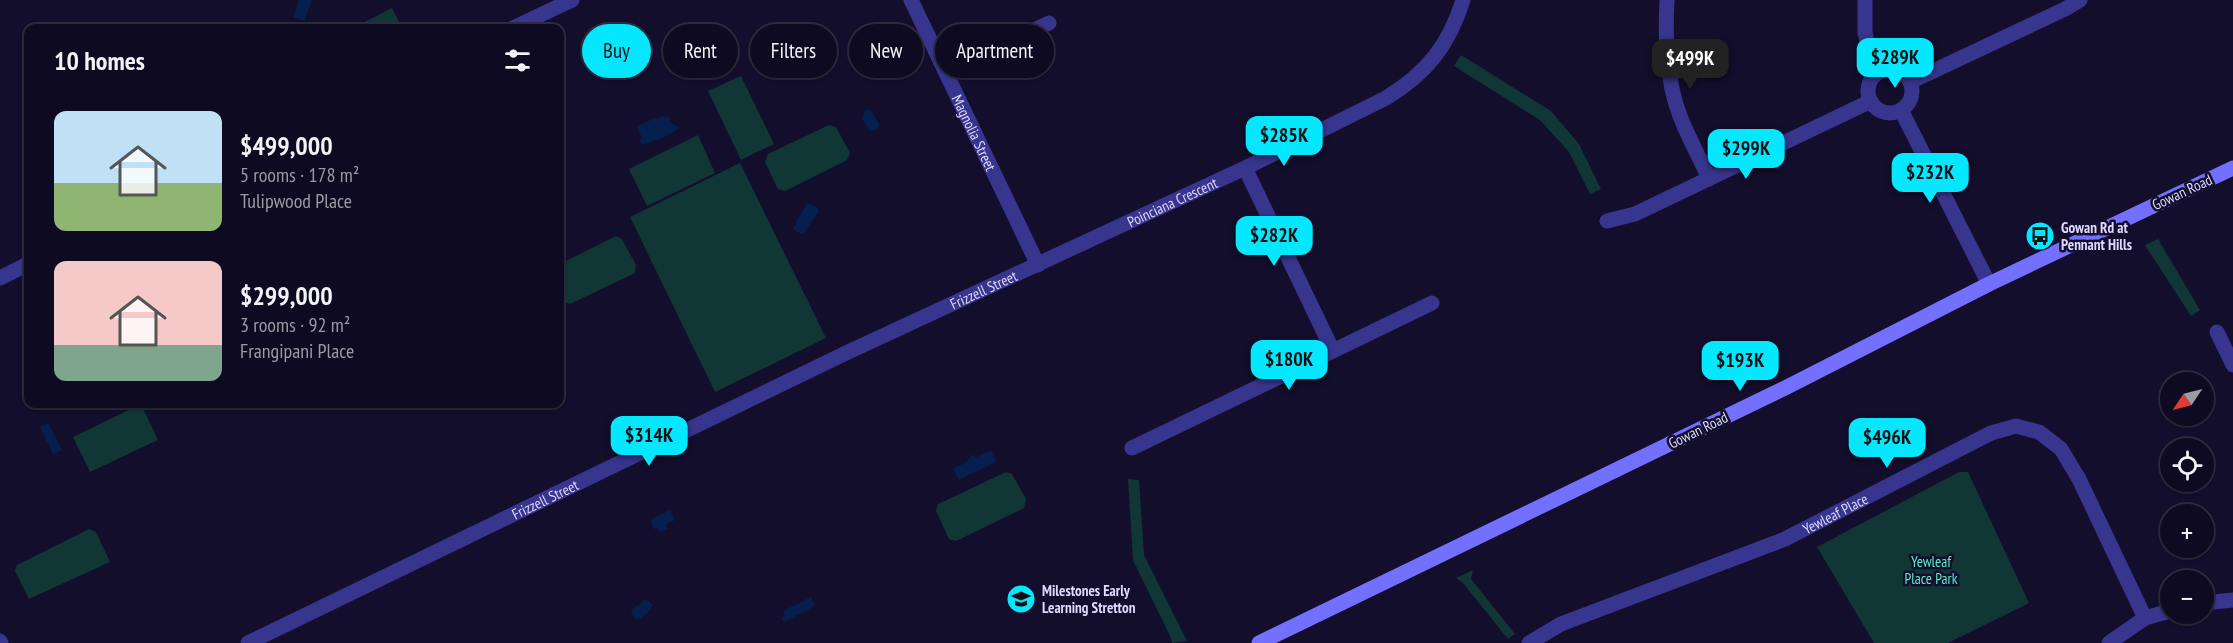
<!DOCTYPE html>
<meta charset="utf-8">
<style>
:root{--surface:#0e0a21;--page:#1c182e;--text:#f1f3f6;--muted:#9b9aa5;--line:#2e2b3f;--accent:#05e6ff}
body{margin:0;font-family:"PT Sans Narrow",sans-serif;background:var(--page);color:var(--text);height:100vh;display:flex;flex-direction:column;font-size:22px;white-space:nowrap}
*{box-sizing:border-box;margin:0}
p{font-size:20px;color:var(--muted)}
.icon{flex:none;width:33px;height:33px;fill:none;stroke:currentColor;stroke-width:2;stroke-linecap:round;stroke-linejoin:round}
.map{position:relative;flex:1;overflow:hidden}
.panel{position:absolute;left:24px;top:24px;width:540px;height:384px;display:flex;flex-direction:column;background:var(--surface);border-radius:12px;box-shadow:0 2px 4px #0004,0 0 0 2px var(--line)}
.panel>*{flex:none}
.guide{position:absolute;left:582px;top:24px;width:570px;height:54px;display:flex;gap:12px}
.needle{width:39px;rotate:235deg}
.fabs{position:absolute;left:2160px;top:372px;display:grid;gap:12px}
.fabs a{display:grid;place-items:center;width:54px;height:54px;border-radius:50%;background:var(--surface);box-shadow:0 2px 4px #0004,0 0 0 2px var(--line);font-size:30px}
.price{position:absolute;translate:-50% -51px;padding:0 14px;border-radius:12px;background:var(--accent);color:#111;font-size:20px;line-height:39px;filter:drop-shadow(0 2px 3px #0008)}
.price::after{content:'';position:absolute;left:50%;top:36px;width:18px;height:14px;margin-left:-9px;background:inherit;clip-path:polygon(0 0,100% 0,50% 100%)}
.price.current{background:#222;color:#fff}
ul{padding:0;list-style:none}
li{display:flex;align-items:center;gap:18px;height:150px;padding:0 30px}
li span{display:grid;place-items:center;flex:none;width:168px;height:120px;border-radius:12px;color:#555}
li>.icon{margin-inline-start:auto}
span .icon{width:72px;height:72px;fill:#fffc;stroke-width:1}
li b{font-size:26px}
h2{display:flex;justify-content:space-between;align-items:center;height:72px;padding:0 30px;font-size:26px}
.chip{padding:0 21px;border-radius:27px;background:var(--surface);box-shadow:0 2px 4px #0004,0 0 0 2px var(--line);font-size:21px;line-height:54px}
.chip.current{background:var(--accent);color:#111}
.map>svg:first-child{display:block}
.green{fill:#103635}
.water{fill:#05204e}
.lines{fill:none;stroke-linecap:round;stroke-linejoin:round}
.street{stroke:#38358f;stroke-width:15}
.secondary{stroke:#7370ff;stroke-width:15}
.labels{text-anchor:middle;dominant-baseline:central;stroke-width:5;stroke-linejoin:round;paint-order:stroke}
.street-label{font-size:15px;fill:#ddd9ff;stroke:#130e2c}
.poi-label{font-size:15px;font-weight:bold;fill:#ddd9ff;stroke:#130e2c;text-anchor:start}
.park-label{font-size:15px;fill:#58ecc7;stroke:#130e2c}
</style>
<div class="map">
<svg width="2233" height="643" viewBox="0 0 2233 643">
<rect width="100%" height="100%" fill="#130e2c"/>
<g class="green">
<polygon points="392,8 402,28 353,28"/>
<polygon points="1461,55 1551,111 1579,144 1601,189 1590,194 1569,152 1540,120 1454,66"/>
<polygon points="741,76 774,144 741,160 708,91"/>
<polygon points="829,125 836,127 850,153 847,160 785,191 778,189 765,162 768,154"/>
<polygon points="698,135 715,173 647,206 629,169"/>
<polygon points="740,163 826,338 715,392 630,217"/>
<polygon points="616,236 622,239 636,265 635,273 570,304 563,302 560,295 560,264"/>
<polygon points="2158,239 2200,310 2191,316 2145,245"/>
<polygon points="141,404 158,440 90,472 73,437"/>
<polygon points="1006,472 1012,474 1026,499 1024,508 956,541 949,539 936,511 938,504"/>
<polygon points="1959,472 1968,472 2029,603 1948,643 1874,643 1817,547"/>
<polygon points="1128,479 1139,480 1144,555 1187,641 1172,643 1171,638 1133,560"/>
<polygon points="89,529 96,532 110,562 29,599 15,571 17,565"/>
<polygon points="1473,570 1471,579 1515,634 1508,639 1463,583 1456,578"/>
</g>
<g class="water">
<polygon points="299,0 312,0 304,21 293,17"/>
<polygon points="770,22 780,40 770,45 761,27"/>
<polygon points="870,109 879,124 878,129 870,131 862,119 865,110"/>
<polygon points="668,116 671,123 679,128 672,133 670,133 670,134 656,141 655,140 642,145 639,141 642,138 637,127 652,119"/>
<polygon points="807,203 818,208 819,211 803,234 794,230 793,227 797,224 796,222"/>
<polygon points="48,423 62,450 53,454 40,427"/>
<polygon points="991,450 996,462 959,480 953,469 966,462 971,455 977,457"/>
<polygon points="670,510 675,520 666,524 668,528 660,532 657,528 654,529 651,522 652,519"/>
<polygon points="811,597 815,606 784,622 782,618 785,616 783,611"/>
<polygon points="645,599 653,605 646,614 638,620 631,614 633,608 639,605"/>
</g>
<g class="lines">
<g class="street">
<path id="s1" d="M911,0L1038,265"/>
<path d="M1667,0C1665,39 1666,79 1680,116C1688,137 1700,158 1709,179"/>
<polyline points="1865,0 1865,33 1876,74"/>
<polyline points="513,28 572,0"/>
<circle cx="1890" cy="91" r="22"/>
<polyline points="946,72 1049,23"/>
<polyline points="1910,82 2065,9 2080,0"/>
<polyline points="1901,110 1989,284"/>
<polyline points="1245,168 1333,351"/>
<polyline points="1607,221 1635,214 1871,101"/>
<polyline points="0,278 28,264"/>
<polyline points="2217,332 2233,365"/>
<polyline points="1132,448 1432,303"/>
<polyline points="2204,603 2233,600"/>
<polyline points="0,641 1,643"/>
<path id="s2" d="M248,643L846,353L1245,168L1386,98C1427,73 1449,45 1463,0"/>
<path id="s3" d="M1529,643L1561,624L1785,539L1991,433L2016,426L2039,432L2061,449L2079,479L2145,618"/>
<polyline points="2109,643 2145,618 2170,611"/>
</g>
<polyline class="secondary" points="1259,643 1787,387 1989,284 2233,168"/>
</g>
<defs>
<g id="bus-disc" transform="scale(1.5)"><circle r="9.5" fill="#05e6ff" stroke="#130e2c"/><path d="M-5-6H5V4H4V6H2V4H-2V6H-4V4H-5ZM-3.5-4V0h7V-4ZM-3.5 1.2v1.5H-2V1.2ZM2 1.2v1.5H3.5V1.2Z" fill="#111"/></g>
<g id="school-disc" transform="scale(1.5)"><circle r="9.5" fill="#05e6ff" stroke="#130e2c"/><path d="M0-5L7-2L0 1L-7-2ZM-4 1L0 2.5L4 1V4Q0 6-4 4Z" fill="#111"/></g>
</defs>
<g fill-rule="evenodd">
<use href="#bus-disc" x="2040" y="236"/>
<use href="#school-disc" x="1021" y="599"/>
</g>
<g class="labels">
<g class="street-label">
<text stroke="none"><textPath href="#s1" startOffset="147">Magnolia Street</textPath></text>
<text transform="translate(2182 192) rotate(-25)">Gowan Road</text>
<text stroke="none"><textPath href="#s2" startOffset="1024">Poinciana Crescent</textPath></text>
<text stroke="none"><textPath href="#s2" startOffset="816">Frizzell Street</textPath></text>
<text transform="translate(1698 430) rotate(-26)">Gowan Road</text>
<text stroke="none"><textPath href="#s2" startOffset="330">Frizzell Street</textPath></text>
<text stroke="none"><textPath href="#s3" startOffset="333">Yewleaf Place</textPath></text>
</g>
<g class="poi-label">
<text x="2061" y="227">Gowan Rd at<tspan x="2061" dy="17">Pennant Hills</tspan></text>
<text x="1042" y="590">Milestones Early<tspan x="1042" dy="17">Learning Stretton</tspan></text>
</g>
<g class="park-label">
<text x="1931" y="561">Yewleaf<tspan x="1931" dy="17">Place Park</tspan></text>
</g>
</g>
</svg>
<div class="fabs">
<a><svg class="needle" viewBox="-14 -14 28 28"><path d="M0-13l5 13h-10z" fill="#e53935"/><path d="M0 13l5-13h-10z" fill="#9b9aa5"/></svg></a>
<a><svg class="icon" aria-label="locate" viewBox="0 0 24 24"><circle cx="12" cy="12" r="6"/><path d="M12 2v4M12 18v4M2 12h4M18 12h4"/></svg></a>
<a>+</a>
<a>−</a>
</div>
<b class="price" style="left:1895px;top:89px">$289K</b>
<b class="price current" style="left:1690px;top:90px">$499K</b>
<b class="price" style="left:1284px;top:167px">$285K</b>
<b class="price" style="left:1746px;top:180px">$299K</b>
<b class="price" style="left:1930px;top:204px">$232K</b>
<b class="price" style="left:1274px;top:267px">$282K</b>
<b class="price" style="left:1289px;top:391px">$180K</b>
<b class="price" style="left:1740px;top:392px">$193K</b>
<b class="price" style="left:649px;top:467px">$314K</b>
<b class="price" style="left:1887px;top:469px">$496K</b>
<div class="guide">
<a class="chip current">Buy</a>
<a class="chip">Rent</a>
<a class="chip">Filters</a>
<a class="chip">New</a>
<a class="chip">Apartment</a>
</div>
<section class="panel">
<h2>10 homes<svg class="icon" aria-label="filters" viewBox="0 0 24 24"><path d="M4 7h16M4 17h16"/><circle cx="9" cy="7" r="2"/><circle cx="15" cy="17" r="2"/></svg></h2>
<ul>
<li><span style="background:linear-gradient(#bfe0f5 60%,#8fb573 0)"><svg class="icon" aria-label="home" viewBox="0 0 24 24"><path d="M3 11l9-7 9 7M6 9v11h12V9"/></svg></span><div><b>$499,000</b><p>5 rooms · 178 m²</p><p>Tulipwood Place</p></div></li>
<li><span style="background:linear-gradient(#f6c9c9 70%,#7fa58c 0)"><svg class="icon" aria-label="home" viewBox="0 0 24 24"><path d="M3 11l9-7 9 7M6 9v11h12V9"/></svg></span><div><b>$299,000</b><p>3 rooms · 92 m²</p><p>Frangipani Place</p></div></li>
</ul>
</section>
</div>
